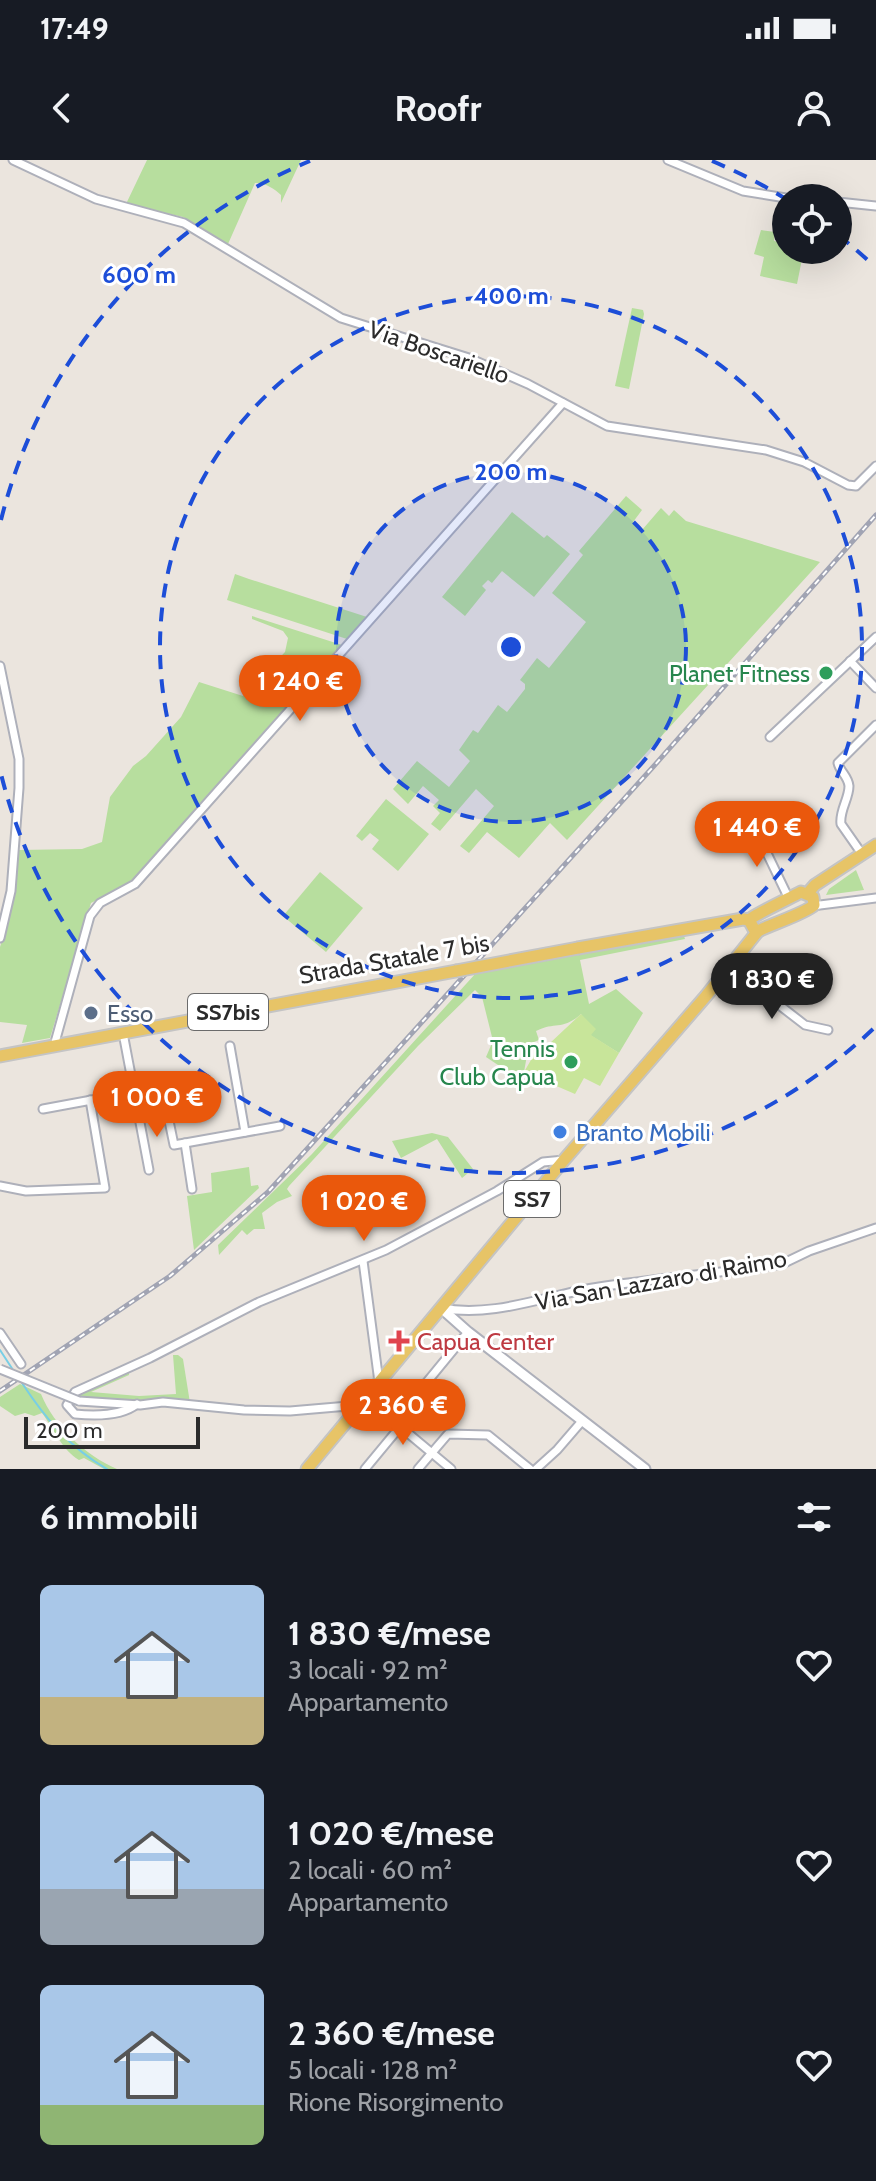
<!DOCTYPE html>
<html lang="it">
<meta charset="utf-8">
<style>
:root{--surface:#171b24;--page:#20242c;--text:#f1f3f6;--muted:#9ea1a6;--accent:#ea580c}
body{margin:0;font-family:Cabin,sans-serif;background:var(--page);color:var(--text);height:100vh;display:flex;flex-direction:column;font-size:30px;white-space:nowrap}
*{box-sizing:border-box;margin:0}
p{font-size:26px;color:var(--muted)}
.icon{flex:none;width:44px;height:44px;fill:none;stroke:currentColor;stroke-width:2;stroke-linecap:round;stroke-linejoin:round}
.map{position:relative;height:1309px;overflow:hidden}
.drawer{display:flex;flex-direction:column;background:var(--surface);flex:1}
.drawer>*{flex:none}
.buttons{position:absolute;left:772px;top:24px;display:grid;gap:16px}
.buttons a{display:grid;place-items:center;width:80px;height:80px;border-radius:50%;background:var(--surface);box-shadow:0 8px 32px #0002;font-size:40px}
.scale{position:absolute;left:24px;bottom:20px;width:176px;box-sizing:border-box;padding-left:8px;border:4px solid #2b2b2b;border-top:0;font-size:22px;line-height:28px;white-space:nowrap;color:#2b2b2b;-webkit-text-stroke:6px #fff;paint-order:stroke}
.price{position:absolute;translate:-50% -68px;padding:0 18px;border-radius:28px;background:var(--accent);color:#fff;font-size:26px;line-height:52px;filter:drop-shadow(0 2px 4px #0008)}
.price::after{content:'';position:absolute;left:50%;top:48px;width:24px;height:18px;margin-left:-12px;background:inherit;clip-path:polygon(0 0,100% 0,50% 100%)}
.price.selected{background:#222;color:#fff}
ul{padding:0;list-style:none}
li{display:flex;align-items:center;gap:24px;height:200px;padding:0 40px}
li span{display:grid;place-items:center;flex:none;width:224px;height:160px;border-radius:12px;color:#555}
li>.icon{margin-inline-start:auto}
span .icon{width:96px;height:96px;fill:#fffc;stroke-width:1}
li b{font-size:34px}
h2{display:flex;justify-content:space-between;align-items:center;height:96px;padding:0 40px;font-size:34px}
.status{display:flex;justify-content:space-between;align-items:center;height:56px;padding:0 40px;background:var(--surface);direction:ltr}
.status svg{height:22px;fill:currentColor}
header{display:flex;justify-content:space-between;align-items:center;height:104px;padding:0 40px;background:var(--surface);font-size:36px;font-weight:700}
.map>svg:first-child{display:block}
.green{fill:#b7de9e}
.pitch{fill:#c8e59a}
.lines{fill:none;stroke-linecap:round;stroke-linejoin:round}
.stream{stroke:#78cee6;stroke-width:2}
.minor-casing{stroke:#aeb0ba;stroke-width:11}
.tertiary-casing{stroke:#aeb0ba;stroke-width:13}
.primary-casing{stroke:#c4c4c4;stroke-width:15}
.minor{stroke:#fff;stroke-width:7}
.tertiary{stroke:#fff;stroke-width:9}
.primary{stroke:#e7c467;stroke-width:11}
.rail-casing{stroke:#a1a4b3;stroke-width:5}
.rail{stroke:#fff;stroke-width:2;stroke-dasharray:6;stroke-linecap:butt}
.minor-bridge-casing{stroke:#aeb0ba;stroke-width:11;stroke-linecap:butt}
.primary-bridge-casing{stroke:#c4c4c4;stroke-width:15;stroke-linecap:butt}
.minor-bridge{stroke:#fff;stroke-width:7}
.primary-bridge{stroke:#e7c467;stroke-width:11}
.ring{fill:none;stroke:#1d4ed8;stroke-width:4;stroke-dasharray:14 10}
.leisure-dot{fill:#2e9e5b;stroke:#fff;stroke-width:3}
.service-dot{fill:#5c6f8a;stroke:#fff;stroke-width:3}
.shop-dot{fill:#3f7fe0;stroke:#fff;stroke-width:3}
.health-dot{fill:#e0444e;stroke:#fff;stroke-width:3}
.labels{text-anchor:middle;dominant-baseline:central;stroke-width:6;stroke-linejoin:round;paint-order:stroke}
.shield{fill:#fff;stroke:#6b6b6b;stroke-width:2}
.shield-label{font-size:22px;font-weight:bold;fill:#2b2b2b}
.street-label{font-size:24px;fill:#2b2b2b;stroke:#fff}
.leisure-label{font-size:24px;fill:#27864d;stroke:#fff;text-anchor:end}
.service-label{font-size:24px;fill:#4e5e75;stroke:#fff;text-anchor:start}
.shop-label{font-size:24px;fill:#366cbe;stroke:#fff;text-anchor:start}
.health-label{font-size:24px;fill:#be3a42;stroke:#fff;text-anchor:start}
.centre{fill:#1d4ed8;stroke:#fff;stroke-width:4}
.ring-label{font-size:24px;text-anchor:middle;font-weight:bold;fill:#1d4ed8;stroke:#fff;stroke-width:6;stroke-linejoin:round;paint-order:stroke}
</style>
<div class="status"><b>17:49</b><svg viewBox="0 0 49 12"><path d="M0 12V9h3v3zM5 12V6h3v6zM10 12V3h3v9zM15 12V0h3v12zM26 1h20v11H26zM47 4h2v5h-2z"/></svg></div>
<header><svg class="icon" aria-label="back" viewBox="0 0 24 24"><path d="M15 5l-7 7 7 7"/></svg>Roofr<svg class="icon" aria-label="person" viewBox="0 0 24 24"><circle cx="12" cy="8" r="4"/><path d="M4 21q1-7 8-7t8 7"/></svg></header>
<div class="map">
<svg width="876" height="1309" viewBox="0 0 876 1309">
<rect width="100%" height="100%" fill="#ebe5de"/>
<g class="green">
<path d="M147,0H301L281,43V35C275,29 264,22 255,23L228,84L183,57L126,44Z"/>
<polygon points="761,70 775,72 774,81 786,83 788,96 802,99 797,124 760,116 764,97 754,94"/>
<polygon points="632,148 643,150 644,154 629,229 615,226"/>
<polygon points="626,336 642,350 633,362 642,370 661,348 669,356 674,350 686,361 820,402 567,680 550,663 519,698 487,672 469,693 460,686 494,646 476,629 440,671 431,664 440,653 433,646 439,640 423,626 408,644 393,629 417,601 449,627 470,601 459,590 473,570 478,573 498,545 507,552 525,529 525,524 520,520 537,498 549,508 586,462 552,433 583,395 579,391"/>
<polygon points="512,352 544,378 547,375 570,394 534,437 502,411 492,423 488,420 482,426 486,430 465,456 442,437"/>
<polygon points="235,414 249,419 367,457 347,479 227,440"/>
<polygon points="252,456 342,485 138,715 129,724 91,743 50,878 22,883 27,865 0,862 0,787 10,755 18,690 82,689 102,682 110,637 133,606 146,596 181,557 199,522 243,536 285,492 288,478 283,471 252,459"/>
<polygon points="386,639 429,674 398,711 372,689 379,680 370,673 362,681 356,676"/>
<polygon points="856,710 864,730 826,735 829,729"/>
<polygon points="320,712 363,748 326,792 283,756"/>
<path d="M684,776L685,779L580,800L589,844L616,829L643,853L619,893L590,875L581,854C562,871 556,861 536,871L539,880L529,884L524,912L519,919L486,897L492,883V877L482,837L475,830L418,886L289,1026L287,1029L292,1036L277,1042L262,1053L265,1069H254L247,1075L242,1070L219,1095L218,1085L312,994L476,813Z"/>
<polygon points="432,973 448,977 473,1009 462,1018 437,979 401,998 392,981"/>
<polygon points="249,1007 251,1026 258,1025 259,1028 194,1090 187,1036 212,1032 211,1013"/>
<polygon points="173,1195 178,1195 183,1199 190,1243 93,1240 74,1236 129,1209 129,1215 91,1232 139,1236 176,1234"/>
<path d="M20,1224L41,1234C54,1266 86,1296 117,1309H104L84,1298L79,1300C62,1290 54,1269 42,1253L34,1256L25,1253L15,1256L0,1246V1237Z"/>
</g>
<polygon class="pitch" points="581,854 596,869 591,875 619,893 600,926 584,918 575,934 524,912 542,881 549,884"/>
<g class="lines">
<g class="stream">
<polyline points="0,1190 15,1213"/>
<path d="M22,1223C45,1258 70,1288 107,1309"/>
</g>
<g class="minor-casing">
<g id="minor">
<polyline points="13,0 96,39 184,63 341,158 469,198 528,224 607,266 766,290 804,302 848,325 856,326 876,306"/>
<polyline points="668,0 743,31 786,38"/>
<polyline points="838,42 876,46"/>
<polyline points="850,501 876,528"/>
<polyline points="0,506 19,599 19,628 11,731 0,778"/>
<polyline points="770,577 876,477"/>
<polyline points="726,678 751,682 764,687 789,739"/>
<path d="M862,694L841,664C839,651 849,639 849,626C848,616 840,612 838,603L876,565"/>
<polyline points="812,746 876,738"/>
<polyline points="730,807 805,865 828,870"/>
<polyline points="123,873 149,1010"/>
<polyline points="54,886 90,756 100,743 135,724 563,243"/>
<polyline points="230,886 245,972"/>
<polyline points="43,949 162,927 174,985 280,966"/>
<polyline points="185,983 192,1029"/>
<polyline points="0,1026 26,1031 105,1028 90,940"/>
<polyline points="363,1101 379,1222"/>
<path d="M441,1148C495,1158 546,1135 599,1127C660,1118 721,1113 782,1104L809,1091L876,1068"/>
<polyline points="0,1173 21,1204"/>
<polyline points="422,1228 468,1172"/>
<polyline points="367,1239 451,1309"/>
<polyline points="79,1241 140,1245 163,1242 244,1250 290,1251 360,1245"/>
<path d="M137,1244C122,1256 94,1256 75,1254L67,1245L75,1232L150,1198L259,1142L386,1090L497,1031L543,1002L564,1000"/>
<polyline points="365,1309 418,1245"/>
<polyline points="418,1309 448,1274 488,1275 530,1309"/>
<polyline points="536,1309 557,1290 582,1261"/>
</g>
</g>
<g class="tertiary-casing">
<polyline id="tertiary" points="441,1148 468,1172 645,1309"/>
</g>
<g class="primary-casing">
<g id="primary">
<path d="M801,732L813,737L814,745C806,753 772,764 758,771L754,769L749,760C754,755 792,737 801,732Z"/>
<polyline points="808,733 815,725 876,685"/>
<polyline points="578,788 743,759 749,760"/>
<polyline points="0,896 456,811"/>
<polyline points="307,1309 564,1000 706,836 758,771"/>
</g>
</g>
<use href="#minor" class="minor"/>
<use href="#tertiary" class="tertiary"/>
<use href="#primary" class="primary"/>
<g class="rail-casing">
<polyline id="rail" points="0,1231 170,1116 268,1032 653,607 876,355"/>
</g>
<use href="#rail" class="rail"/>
<g class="minor-bridge-casing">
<polyline id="minor-bridge" points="0,1209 79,1241"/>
</g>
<g class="primary-bridge-casing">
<polyline id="primary-bridge" points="456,811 578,788"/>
</g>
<use href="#minor-bridge" class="minor-bridge"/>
<use href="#primary-bridge" class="primary-bridge"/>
</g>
<circle cx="511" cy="487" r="175" fill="#1d4ed8" fill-opacity=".12"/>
<g class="ring">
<circle cx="511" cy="487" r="175"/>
<circle cx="511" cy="487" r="351"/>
<path d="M873 869A526 526 0 0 1 1 614M1 360A526 526 0 0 1 310 1M712 1A526 526 0 0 1 786 39M838 75A526 526 0 0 1 873 105"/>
</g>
<g class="leisure-dot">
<circle cx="826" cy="513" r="8"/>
<circle cx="571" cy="902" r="8"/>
</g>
<circle class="service-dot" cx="91" cy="853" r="8"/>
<circle class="shop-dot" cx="560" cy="972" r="8"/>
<path class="health-dot" d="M395 1169h8v8h8v8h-8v8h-8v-8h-8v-8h8z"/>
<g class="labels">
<g class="shield">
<rect x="188" y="834" width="80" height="36" rx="6"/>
<rect x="504" y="1021" width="56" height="36" rx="6"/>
</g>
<g class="shield-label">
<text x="228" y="852">SS7bis</text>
<text x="532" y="1039">SS7</text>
</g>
<g class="street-label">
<text transform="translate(439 192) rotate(19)">Via Boscariello</text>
<text transform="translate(394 799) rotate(-10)">Strada Statale 7 bis</text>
<text transform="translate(661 1120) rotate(-10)">Via San Lazzaro di Raimo</text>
</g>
<g class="leisure-label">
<text x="810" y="513">Planet Fitness</text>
<text x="555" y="888">Tennis<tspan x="555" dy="28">Club Capua</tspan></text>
</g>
<g class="service-label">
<text x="107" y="853">Esso</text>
</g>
<g class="shop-label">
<text x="576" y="972">Branto Mobili</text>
</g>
<g class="health-label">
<text x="417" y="1181">Capua Center</text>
</g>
</g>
<circle cx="511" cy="487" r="12" class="centre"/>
<g class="ring-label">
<text x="139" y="123">600 m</text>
<text x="511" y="144">400 m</text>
<text x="511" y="320">200 m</text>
</g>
</svg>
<div class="buttons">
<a><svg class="icon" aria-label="locate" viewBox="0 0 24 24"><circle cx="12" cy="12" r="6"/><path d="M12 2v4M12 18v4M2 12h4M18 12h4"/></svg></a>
</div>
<div class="scale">200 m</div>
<b class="price" style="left:300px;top:563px">1 240 €</b>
<b class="price" style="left:757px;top:709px">1 440 €</b>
<b class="price selected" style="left:772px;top:861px">1 830 €</b>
<b class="price" style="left:157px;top:979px">1 000 €</b>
<b class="price" style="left:364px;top:1083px">1 020 €</b>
<b class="price" style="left:403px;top:1287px">2 360 €</b>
</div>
<section class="drawer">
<h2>6 immobili<svg class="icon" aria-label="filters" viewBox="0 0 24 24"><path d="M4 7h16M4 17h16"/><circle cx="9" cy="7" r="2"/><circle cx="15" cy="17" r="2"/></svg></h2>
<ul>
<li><span style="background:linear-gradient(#a9c7e8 70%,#c2b280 0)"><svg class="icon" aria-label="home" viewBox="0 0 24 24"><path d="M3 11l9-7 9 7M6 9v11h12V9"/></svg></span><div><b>1 830 €/mese</b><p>3 locali · 92 m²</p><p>Appartamento</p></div><svg class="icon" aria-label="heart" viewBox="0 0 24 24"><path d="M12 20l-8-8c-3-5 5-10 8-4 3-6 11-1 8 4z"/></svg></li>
<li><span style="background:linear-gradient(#a9c7e8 65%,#9aa5b1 0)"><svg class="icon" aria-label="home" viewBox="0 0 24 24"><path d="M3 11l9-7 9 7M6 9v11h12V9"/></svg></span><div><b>1 020 €/mese</b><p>2 locali · 60 m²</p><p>Appartamento</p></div><svg class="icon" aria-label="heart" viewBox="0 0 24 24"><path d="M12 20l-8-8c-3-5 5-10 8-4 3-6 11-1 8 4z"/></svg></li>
<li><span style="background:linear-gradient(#a9c7e8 75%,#8fb573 0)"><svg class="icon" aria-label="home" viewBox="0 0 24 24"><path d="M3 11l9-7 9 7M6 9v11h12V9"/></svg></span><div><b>2 360 €/mese</b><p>5 locali · 128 m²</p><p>Rione Risorgimento</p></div><svg class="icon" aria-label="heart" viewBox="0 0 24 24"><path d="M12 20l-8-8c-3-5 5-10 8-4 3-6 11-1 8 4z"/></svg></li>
</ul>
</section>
